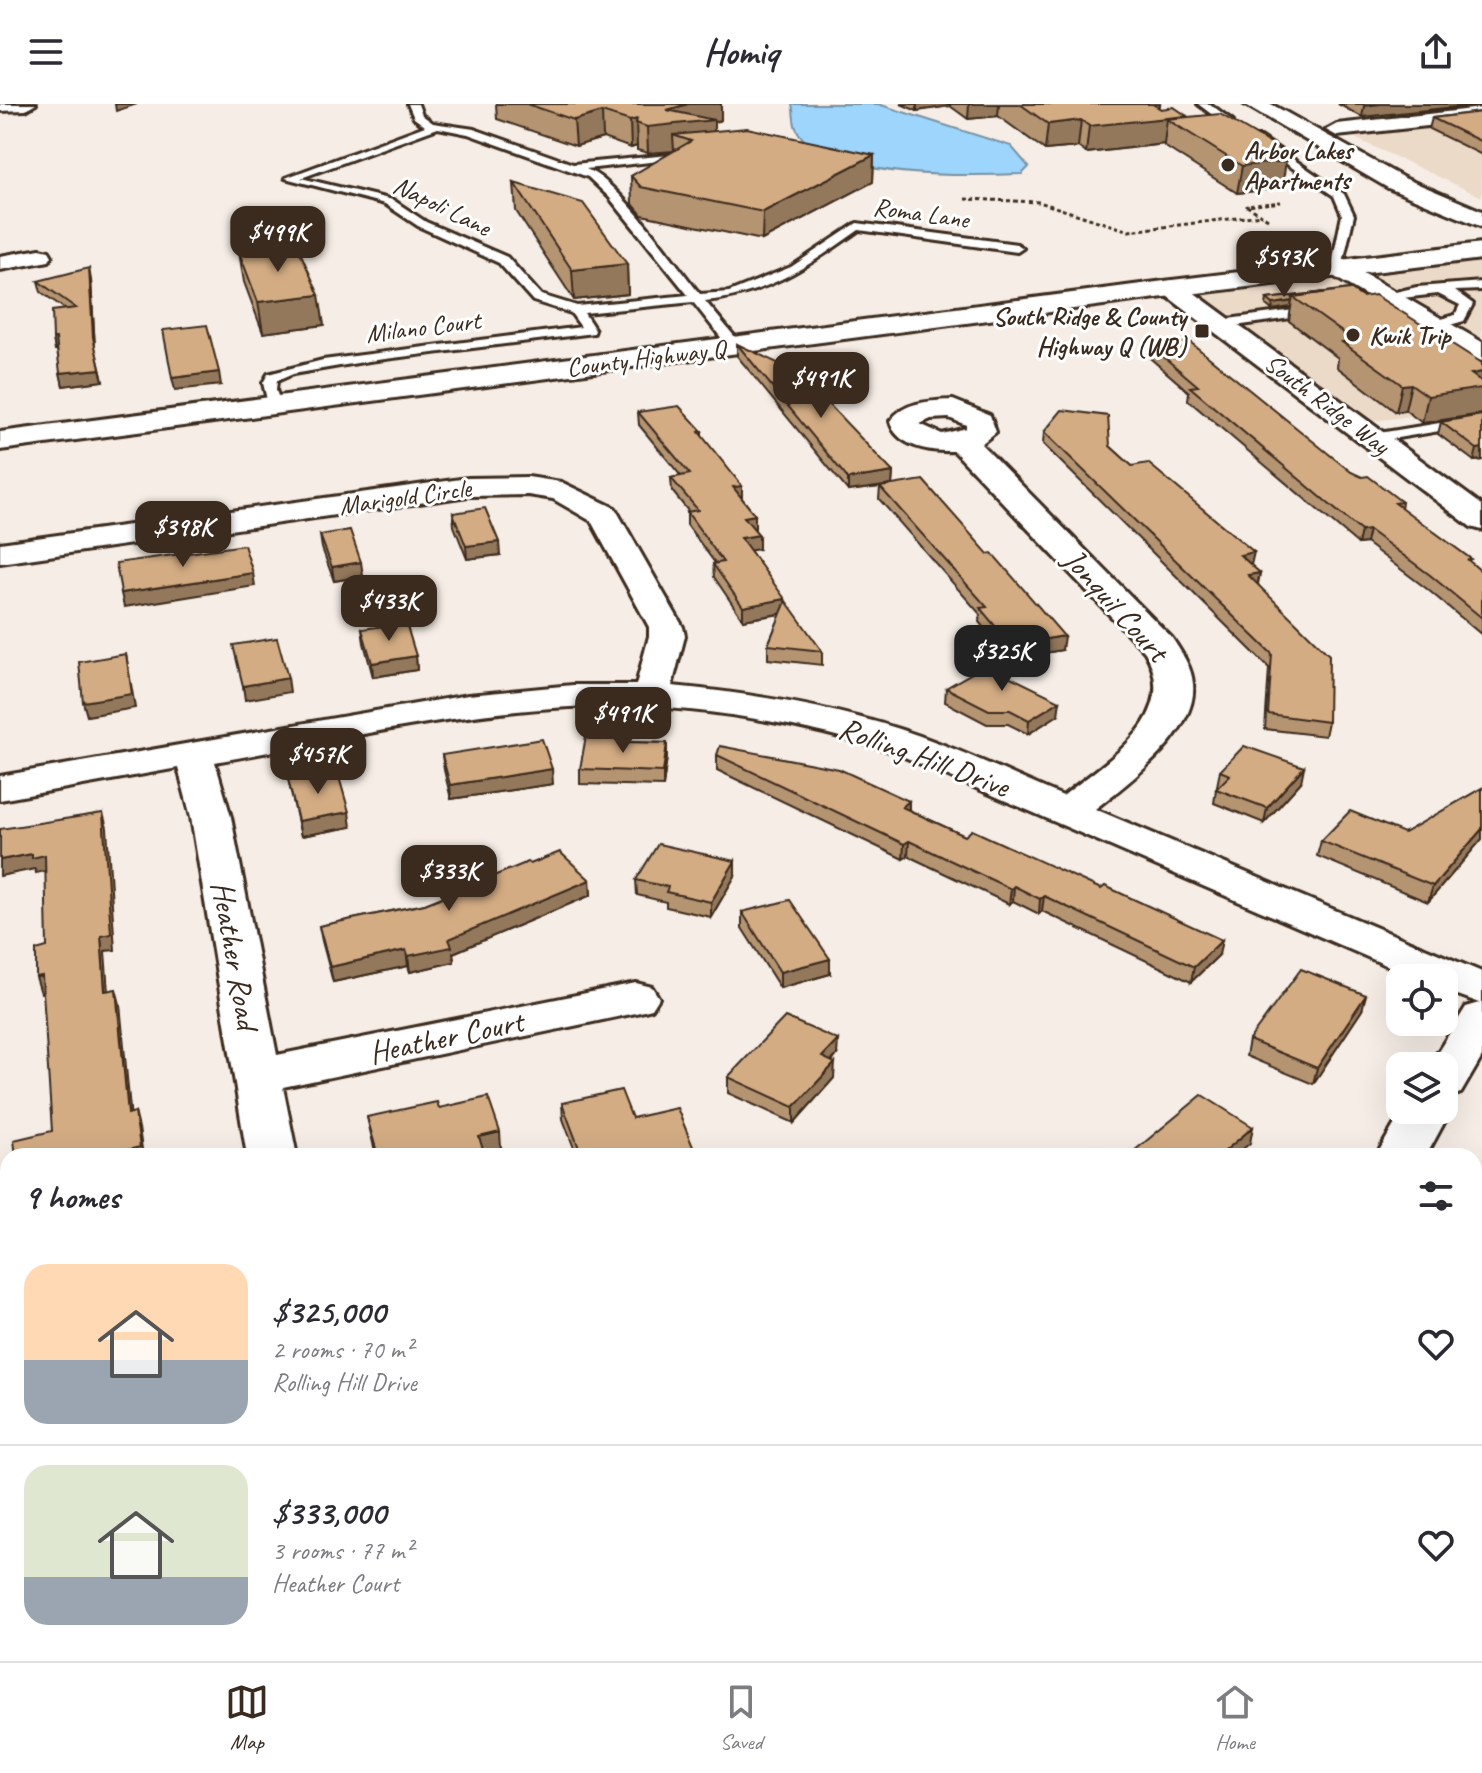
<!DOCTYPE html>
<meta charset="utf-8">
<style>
:root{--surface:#fff;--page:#f7f7f7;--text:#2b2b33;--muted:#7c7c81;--line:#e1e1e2;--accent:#3b2a1e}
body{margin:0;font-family:Caveat,sans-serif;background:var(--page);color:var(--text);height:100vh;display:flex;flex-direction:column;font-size:30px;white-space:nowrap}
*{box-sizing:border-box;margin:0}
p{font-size:26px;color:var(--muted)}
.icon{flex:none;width:44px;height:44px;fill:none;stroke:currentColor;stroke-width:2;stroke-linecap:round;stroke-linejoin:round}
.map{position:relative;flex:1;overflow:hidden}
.sheet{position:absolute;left:0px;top:1044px;width:1482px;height:514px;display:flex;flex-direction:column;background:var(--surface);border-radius:24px 24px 0 0;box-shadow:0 8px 32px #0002}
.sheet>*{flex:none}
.controls{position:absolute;left:1386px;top:860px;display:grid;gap:16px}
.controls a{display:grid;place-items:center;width:72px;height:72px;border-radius:16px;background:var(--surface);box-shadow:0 8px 32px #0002;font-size:40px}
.price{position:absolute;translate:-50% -68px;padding:0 18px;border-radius:16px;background:var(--accent);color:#fff;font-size:26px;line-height:52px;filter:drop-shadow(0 2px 4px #0008)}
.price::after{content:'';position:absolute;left:50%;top:48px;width:24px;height:18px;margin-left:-12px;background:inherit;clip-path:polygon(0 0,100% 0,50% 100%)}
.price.on{background:#222;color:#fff}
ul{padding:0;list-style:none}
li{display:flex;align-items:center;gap:24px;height:200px;padding:0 24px}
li+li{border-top:2px solid var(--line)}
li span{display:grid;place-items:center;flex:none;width:224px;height:160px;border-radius:24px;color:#555}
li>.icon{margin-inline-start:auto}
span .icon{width:96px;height:96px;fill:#fffc;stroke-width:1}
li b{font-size:34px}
h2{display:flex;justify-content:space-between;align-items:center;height:96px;padding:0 24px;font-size:34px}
header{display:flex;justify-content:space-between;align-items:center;height:104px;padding:0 24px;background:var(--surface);font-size:36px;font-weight:800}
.menu{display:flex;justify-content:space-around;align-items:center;height:112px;border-top:2px solid var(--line);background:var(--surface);font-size:22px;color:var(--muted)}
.menu a{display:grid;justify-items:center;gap:4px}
.menu .on{color:var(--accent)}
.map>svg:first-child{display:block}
.built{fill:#ecdac9}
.green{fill:#b7d790;stroke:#798057;stroke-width:2}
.water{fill:#9dd5fc;stroke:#7691a3;stroke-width:2}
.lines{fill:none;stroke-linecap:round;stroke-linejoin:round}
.service-casing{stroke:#3b2a1e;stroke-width:6}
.minor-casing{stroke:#3b2a1e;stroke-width:6}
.secondary-casing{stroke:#3b2a1e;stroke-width:6}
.path{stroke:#3b2a1e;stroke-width:3;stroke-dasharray:4 3;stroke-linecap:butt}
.service{fill:#fff;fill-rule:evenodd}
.minor{fill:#fff;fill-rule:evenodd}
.secondary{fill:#fff;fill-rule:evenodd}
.wall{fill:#b59472;stroke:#3b2a1e;stroke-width:2}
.shaded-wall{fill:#94785c;stroke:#3b2a1e;stroke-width:2}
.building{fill:#d3ac84;stroke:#3b2a1e;stroke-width:2}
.poi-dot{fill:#3b2a1e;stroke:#fff;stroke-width:3}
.labels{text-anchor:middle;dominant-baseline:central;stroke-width:6;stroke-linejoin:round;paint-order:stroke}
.far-poi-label{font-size:26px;font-weight:bold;fill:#3b2a1e;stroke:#fff;text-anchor:start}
.far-street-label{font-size:26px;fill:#3b2a1e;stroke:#fff}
.street-label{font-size:32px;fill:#3b2a1e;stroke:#fff}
</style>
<header><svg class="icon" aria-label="menu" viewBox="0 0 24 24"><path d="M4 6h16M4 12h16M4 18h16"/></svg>Homiq<svg class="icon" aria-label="share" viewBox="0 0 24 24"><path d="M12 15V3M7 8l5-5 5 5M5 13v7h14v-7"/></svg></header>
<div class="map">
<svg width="1482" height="1557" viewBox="0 0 1482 1557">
<rect width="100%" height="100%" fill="#f6eee6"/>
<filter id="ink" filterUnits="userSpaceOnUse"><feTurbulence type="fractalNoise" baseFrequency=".0125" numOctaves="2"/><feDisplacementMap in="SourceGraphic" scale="16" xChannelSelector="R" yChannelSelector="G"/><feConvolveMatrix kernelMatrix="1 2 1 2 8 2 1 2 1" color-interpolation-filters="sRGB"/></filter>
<g filter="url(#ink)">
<g class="built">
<polygon points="1408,17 1425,24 1482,17 1482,93 1337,26"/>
<polygon points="1482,147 1482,302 1354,320 1172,184"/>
</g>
<polygon class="green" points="1482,1526 1482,1557 1385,1557 1407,1550 1474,1550 1474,1528"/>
<path class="water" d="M792,0H878L1011,42L1029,63L1022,70C973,72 819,77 796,24C793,17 794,7 792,0Z"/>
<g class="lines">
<g class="service-casing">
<g id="service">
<path d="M408,0H418L422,11L433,19L474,25L573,60L691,49V53L687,54L586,65C619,77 675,160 700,190L729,188L791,163L857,119L1017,140L1023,144L1017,148L859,126C810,161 767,191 705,197L740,239V245H730L693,198L584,209L595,226L594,229L369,257L293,270L277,277L276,286L281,301L269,304L263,279L268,270L323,256L581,223L571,209L533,197L499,159L418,122L385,100L285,74L425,22L414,14ZM438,24L468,30L588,73L609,93L688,191L577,202L541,191L507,153L426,118L393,96L301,74Z"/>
<polygon points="1198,0 1210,0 1233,17 1212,20 1212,16 1218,15"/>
<polygon points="1253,33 1261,33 1344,90 1354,111 1341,167 1331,164 1342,111 1334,92 1253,37"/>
<polygon points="1482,178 1482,186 1455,187 1473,200 1464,217 1432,226 1426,222 1428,219 1455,211 1460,201 1438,190 1384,196 1378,192 1417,183"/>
<polygon points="1315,203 1321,207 1319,210 1221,224 1215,220 1221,216"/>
<polygon points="1482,312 1482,320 1373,338 1366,334 1373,330"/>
</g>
</g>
<g class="minor-casing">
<g id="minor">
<polygon points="0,0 36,0 26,6 0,7"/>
<polygon points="1482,4 1482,16 1337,32 1326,26 1337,20"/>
<polygon points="40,145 49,147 52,152 49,157 0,166 0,152"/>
<polygon points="1337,156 1346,159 1482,238 1482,257 1472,255 1328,169 1324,164 1328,159"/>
<polygon points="1172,176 1181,179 1482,401 1482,426 1471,423 1163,189 1159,184 1163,179"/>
<path d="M953,296L990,311L996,328L981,340L1172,534C1181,548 1192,563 1193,580C1198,628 1128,679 1095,705L1482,868V953L1461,989L1444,994V962H1429L1466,903L1480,899L1444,886V874H1416L893,648C789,616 680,597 570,603C451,609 333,637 215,658L231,713L277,951L636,879L652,883L659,894L652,905L636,909L283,983L297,1052H247L191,713L178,664L0,696V672L468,591L573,581H636L649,532V523L591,417L553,395L528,391L468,392L0,459V439L468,374L528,373L561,378L615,404L683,523L685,532L672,582C756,590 841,604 920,632C968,649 1015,672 1063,692C1107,656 1183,614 1145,548L954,347C931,348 896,343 890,317C904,297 931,297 953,296ZM949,314L966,321V324L942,330L920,320L931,315Z"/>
<polygon points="1444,994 1451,1006 1426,1052 1376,1052 1403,1006 1444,1006"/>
<polygon points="8,1540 8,1550 89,1550 85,1557 0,1557"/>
</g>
</g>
<g class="secondary-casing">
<g id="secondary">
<polygon points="1244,0 1271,0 1404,74 1482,107 1482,123 1388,84"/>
<polygon points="1482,139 1482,155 1172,192 0,346 0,328 1172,176"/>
</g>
</g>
<g class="path">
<polyline points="965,95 1039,98 1129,127 1262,111"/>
<polyline points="1268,115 1247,102 1281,98"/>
</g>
<use href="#service" class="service"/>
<use href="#minor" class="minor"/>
<use href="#secondary" class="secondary"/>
</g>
<g class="wall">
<polygon points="496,0 721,0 721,16 714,18 714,27 874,51 873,78 762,136 642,111 632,99 631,72 674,47 648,49 637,46 637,42 631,44 603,34 576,42 497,15"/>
<polygon points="901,0 1160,0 1159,4 1187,12 1187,13 1280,53 1282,84 1237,89 1164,42 1164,40 1086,49 1078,43 1045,46 998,12 968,15 950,2 917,7"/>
<polygon points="1338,0 1482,0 1482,1 1362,13"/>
<polygon points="1482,8 1482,51 1429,25 1432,14"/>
<polygon points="514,79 627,160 628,190 574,196 516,107"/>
<polygon points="239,148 324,221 263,229 244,178"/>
<polygon points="91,176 95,243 103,277 63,282 57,246 55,246 53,234 65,205 41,188 38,177"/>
<polygon points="1350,185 1362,193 1482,259 1422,319 1405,306 1396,308 1337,263 1338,254 1289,217 1291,203 1272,206 1266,201 1267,195"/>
<polygon points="737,240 893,368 892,381 1062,546 1009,555 979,518 980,510 879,395 880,383 848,387 737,252"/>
<polygon points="1152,243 1351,368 1402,398 1401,404 1482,468 1482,531 1427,485 1366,439 1358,440 1188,296 1189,288 1150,254"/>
<polygon points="638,308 702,327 702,332 742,394 755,411 755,424 753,424 759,431 759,445 750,446 785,501 822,547 822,561 768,555 768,541 781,510 743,516 714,473 713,460 715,459 687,421 687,408 689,408 672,387 671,374 681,372 639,321"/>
<polygon points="1482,311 1482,356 1474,357 1438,330 1441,318"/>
<polygon points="1044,328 1110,342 1132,362 1260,469 1258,480 1328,618 1325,632 1265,625 1269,564 1043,340"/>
<polygon points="453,409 500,451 467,455 454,422"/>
<polygon points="320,431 363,472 334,477 322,444"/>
<polygon points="362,525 416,552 417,566 373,573 364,539"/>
<polygon points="946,584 1058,611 1028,630 1008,620 987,620 945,598"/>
<polygon points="626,638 667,639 667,653 663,682 580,680 580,665"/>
<polygon points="442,651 553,680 451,695 444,666"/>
<polygon points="717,651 909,697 909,706 1219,851 1191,878 1042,807 1039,810 1013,797 1009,800 908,752 903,755 717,666"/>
<polygon points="1220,667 1301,678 1264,719 1214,699 1216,685 1219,682 1217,682"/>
<polygon points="288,675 351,723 301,732"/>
<polygon points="1482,684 1482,735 1428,798 1317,752 1321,737 1404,729"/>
<polygon points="530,760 590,776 591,791 453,849 454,858 410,868 408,862 333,878 322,837 319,822 425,800"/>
<polygon points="735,772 711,813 666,803 666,798 637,791 636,776"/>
<polygon points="742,808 830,870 780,884 742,824"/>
<polygon points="1362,906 1313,980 1246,952 1249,936"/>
<polygon points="837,951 832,958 834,974 794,1019 728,989 728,973"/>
<polygon points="562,999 632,1014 696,1050 696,1052 577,1052 563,1015"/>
<polygon points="439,1004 501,1044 484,1048 485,1052 376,1052 367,1013"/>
<polygon points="1482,1188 1482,1315 1477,1318 1474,1315 1474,1193"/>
<polygon points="651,1550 853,1550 854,1557 653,1557"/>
</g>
<g class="shaded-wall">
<polygon points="115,0 137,0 116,7"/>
<polygon points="688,0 721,0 721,16 714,18 714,43 673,31 674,47 648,49 647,23 667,6"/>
<polygon points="917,0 950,0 950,2 917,7"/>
<polygon points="969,0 999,0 998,12 968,15"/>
<polygon points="1152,0 1160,0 1158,15 1187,12 1185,27 1167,15 1164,40 1086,49 1089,22"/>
<polygon points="1381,0 1482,0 1362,13 1364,2"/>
<polygon points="602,8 603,34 576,42 574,16"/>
<polygon points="637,15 636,19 637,42 631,44 630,17"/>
<polygon points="1081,16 1078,43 1045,46 1048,20"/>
<polygon points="1281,46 1279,58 1286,57 1282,84 1237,89 1242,62 1271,47"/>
<polygon points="874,51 873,78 762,136 763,108"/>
<polygon points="627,160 628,190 574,196 572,166"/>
<polygon points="89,164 91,176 95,245 93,233"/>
<polygon points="319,191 324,221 263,229 258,198"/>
<polygon points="1292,197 1291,203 1272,206 1273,200"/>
<polygon points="53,234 56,234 59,246 55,246"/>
<polygon points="100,265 103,277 63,282 60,269"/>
<polygon points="219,268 221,281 175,286 172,274"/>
<polygon points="1482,268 1482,310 1422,319 1428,292 1471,270"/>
<polygon points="1411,280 1405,306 1396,308 1402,281"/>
<polygon points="1482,344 1482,356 1474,357 1477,345"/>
<polygon points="893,368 892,381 848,387 848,375"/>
<polygon points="742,382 742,395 733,383"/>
<polygon points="755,411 755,424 744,426 744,413"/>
<polygon points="1369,426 1366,439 1358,440 1361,427"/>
<polygon points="759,431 759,445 741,448 741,434"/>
<polygon points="499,438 500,451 467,455 466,442"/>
<polygon points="1254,448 1251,461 1240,451"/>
<polygon points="361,458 363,472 334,477 332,463"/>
<polygon points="253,469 255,482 124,503 121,489"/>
<polygon points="1260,469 1257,482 1248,471"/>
<polygon points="785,495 785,509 743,516 743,503"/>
<polygon points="1064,532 1062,546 1009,555 1011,541"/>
<polygon points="126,550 135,604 87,612 83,598"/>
<polygon points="416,552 417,566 373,573 372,559"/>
<polygon points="288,574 290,588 245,596 243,582"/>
<polygon points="1060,597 1058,611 1028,630 1029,616"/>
<polygon points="667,639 667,653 663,682 663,668"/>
<polygon points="1304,663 1301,678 1264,719 1267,704"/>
<polygon points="552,665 553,680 451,695 450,681"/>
<polygon points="909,697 908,712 902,703"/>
<polygon points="349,708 351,723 301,732 298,717"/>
<polygon points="103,709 107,724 115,846 105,847 109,902 105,887 101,832"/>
<polygon points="1482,725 1482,735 1428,798 1433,782"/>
<polygon points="909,737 908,752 903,755 904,740"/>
<polygon points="32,750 45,751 49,766 36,769 35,765 0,772 0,756"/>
<polygon points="735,757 735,772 711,813 711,798"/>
<polygon points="590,776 591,791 453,849 454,858 410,868 408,852"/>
<polygon points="1014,782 1013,797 1009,800 1011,785"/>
<polygon points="1044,792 1042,807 1039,810 1040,795"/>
<polygon points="1222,836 1219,851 1191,878 1194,863"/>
<polygon points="406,846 408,862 333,878 330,863"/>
<polygon points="830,855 830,870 780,884 780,868"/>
<polygon points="42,872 46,888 41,889 36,873"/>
<polygon points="116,885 120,900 132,1026 128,1010"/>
<polygon points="1366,891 1362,906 1313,980 1317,964"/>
<polygon points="838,936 837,951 821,969 822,953"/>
<polygon points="835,959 834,974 794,1019 794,1003"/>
<polygon points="135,1008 139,1024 143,1052 103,1052"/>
<polygon points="1253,1023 1250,1039 1235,1052 1219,1052"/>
<polygon points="500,1028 501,1044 481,1049 479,1033"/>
<polygon points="1482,1305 1482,1315 1477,1318"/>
<polygon points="8,1425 8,1442 0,1444 0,1426"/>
<polygon points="854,1552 854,1557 839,1557"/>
</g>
<g class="building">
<polygon points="527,0 688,0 667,6 714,16 647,23 636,19 637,15 630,17 602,8 574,16"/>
<polygon points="1020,0 1153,0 1154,1 1161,5 1174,3 1187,12 1089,22 1081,16 1048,20"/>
<polygon points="1482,8 1482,38 1432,14"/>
<polygon points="1220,10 1281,46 1271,47 1286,57 1242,62 1167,15"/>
<polygon points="747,24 874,51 763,108 641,83 631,72 691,37 673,31"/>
<polygon points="514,79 583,99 627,160 572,166"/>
<polygon points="297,141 319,191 258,198 239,148"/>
<polygon points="89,164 93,233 100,265 60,269 56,234 53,234 52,207 76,204 38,177"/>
<polygon points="1350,185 1362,193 1375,191 1482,259 1482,268 1471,270 1482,278 1482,284 1428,292 1411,280 1402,281 1342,238 1353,236 1293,193"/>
<polygon points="1326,188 1293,193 1292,197 1273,200 1267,195"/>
<polygon points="207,221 219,268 172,274 163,226"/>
<polygon points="1190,238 1351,368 1362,373 1368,372 1402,398 1395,399 1471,455 1468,456 1482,468 1482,514 1430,471 1369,426 1361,427 1190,283 1198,282 1152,243"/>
<polygon points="737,240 799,269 893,368 848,375"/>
<polygon points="679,302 702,327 699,328 742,382 733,383 755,411 744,413 759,431 741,434 785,495 743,503 713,460 723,458 687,408 698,406 671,374 690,370 638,308"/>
<polygon points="1062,306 1108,312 1110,342 1132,362 1148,359 1254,448 1240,451 1260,469 1248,471 1329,551 1328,618 1268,610 1272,550 1044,328"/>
<polygon points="1482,311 1482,344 1477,345 1441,318"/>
<polygon points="923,376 988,450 992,449 1064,532 1011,541 980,504 987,503 880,383"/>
<polygon points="485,404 499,438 466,442 453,409"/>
<polygon points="350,426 361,458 332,463 320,431"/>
<polygon points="244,441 253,469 121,489 116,459"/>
<polygon points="786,497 822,547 768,541"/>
<polygon points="406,519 416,552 372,559 362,525"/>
<polygon points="277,534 288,574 243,582 233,541"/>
<polygon points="126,550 132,590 83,598 79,558"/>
<polygon points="986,561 1060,597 1029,616 1010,606 989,606 946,584"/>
<polygon points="586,632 626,633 625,638 667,639 663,668 580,665"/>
<polygon points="542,635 552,665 450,681 442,651"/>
<polygon points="720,642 839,665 909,697 902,703 965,732 972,726 1101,785 1105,782 1222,836 1194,863 1044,792 1040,795 1014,782 1011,785 909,737 904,740 717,651"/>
<polygon points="1244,642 1304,663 1267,704 1216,685 1230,671 1220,667"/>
<polygon points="337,666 349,708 298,717 288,675"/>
<polygon points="1482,684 1482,725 1433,782 1321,737 1350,707 1404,729"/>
<polygon points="103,709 111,830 101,832 105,887 116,885 128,1010 135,1008 140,1043 103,1052 16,1052 14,1036 52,1027 42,872 36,873 36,846 47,843 45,751 32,754 32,750 0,756 0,725"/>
<polygon points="658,740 735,757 711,798 666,788 668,783 636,776"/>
<polygon points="560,748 590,776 449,835 452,843 408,852 406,846 330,863 319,822 425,800 528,758 530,760"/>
<polygon points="790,796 830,855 780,868 742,808"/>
<polygon points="1301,865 1366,891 1317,964 1249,936"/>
<polygon points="785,913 838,936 822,953 835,959 794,1003 728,973"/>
<polygon points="621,986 632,1014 677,1004 696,1050 688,1052 582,1052 562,999"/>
<polygon points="1202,991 1253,1023 1219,1052 1128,1052"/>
<polygon points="488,993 500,1028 479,1033 485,1052 378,1052 367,1013 437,998 439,1004"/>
<polygon points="1096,1043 1107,1052 1079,1052"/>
<polygon points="1482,1188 1482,1301 1474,1294 1474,1193"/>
<polygon points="8,1361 8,1425 0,1426 0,1363"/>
<polygon points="655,1550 853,1550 854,1552 839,1557 657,1557"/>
</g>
</g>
<g class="poi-dot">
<circle cx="1228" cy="61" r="8"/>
<rect x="1194" y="219" width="16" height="16" rx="4"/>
<circle cx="1353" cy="231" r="8"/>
</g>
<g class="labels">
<g class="far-poi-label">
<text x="1244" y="46">Arbor Lakes<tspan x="1244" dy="30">Apartments</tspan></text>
<text x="1186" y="212" text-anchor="end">South Ridge &amp; County<tspan x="1186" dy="30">Highway Q (WB)</tspan></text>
<text x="1369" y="231">Kwik Trip</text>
</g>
<g class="far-street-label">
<text transform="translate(442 102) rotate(26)">Napoli Lane</text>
<text transform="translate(921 109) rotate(8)">Roma Lane</text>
<text transform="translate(423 223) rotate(-7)">Milano Court</text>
<text transform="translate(646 254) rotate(-7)">County Highway Q</text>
<text transform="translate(1327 300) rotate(37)">South Ridge Way</text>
<text transform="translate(405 393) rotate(-8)">Marigold Circle</text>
</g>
<g class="street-label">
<text transform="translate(1116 501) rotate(48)">Jonquil Court</text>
<text transform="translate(924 653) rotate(20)">Rolling Hill Drive</text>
<text transform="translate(235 851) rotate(80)">Heather Road</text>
<text transform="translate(446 933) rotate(-12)">Heather Court</text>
</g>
</g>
</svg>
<div class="controls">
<a><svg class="icon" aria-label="locate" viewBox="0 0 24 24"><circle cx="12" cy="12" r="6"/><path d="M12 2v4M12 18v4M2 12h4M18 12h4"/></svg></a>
<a><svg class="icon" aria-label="layers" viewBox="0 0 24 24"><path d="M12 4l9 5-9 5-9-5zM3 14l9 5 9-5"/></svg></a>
</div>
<b class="price" style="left:278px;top:170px">$499K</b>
<b class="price" style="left:1284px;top:195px">$593K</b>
<b class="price" style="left:821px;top:316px">$491K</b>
<b class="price" style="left:183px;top:465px">$398K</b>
<b class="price" style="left:389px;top:539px">$433K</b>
<b class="price on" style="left:1002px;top:589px">$325K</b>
<b class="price" style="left:623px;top:651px">$491K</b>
<b class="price" style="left:318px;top:692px">$457K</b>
<b class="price" style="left:449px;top:809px">$333K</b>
<section class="sheet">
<h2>9 homes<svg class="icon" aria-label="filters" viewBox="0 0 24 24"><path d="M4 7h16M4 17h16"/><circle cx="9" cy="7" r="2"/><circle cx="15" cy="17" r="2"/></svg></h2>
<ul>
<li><span style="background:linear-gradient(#ffd9b3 60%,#9aa5b1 0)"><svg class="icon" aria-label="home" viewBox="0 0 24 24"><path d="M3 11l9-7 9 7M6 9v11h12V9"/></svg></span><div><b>$325,000</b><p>2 rooms · 70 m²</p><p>Rolling Hill Drive</p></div><svg class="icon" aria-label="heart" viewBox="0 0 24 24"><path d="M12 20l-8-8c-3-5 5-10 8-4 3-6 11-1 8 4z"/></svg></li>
<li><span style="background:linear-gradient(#dfe7d0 70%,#9aa5b1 0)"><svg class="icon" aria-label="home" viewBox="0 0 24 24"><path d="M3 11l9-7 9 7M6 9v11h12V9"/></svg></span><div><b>$333,000</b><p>3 rooms · 77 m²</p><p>Heather Court</p></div><svg class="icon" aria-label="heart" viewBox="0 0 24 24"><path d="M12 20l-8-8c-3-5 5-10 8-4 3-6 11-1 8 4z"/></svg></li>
</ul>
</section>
</div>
<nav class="menu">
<a class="on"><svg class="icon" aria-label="map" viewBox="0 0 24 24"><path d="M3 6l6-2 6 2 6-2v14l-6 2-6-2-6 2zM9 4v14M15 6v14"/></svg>Map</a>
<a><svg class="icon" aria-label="saved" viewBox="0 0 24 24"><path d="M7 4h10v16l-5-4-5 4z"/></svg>Saved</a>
<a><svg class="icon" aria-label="home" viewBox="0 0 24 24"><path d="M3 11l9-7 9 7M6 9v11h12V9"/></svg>Home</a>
</nav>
